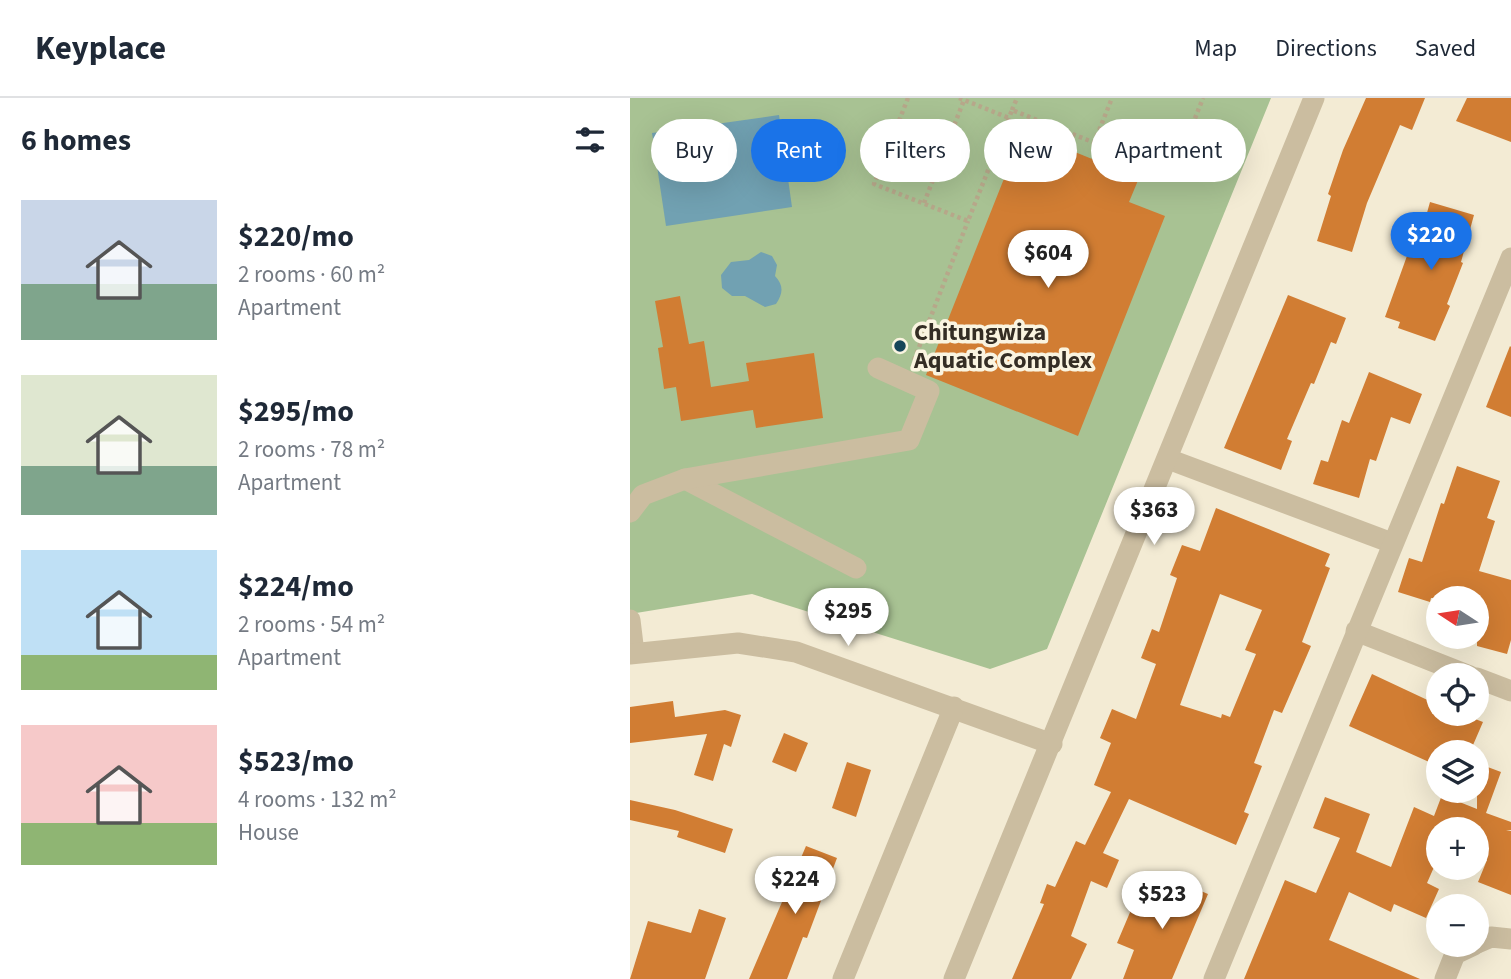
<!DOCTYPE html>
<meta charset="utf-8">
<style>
:root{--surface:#fff;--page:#f6f6f7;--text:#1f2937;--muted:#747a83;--line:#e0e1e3;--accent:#1a73e8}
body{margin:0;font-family:"Source Sans 3",sans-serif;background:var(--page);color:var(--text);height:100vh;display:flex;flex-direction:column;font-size:26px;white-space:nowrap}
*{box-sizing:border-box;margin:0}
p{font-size:23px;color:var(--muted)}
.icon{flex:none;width:38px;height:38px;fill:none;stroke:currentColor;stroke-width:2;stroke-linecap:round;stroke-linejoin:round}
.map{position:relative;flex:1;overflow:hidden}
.sheet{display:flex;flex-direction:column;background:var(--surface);width:630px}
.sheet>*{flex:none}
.guide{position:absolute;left:21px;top:21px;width:665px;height:63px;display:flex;gap:14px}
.needle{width:46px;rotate:282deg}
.buttons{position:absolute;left:796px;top:488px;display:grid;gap:14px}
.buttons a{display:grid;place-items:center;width:63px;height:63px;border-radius:50%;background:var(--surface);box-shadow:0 7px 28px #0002;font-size:35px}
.price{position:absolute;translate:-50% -60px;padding:0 16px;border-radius:24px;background:#fff;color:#222;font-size:23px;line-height:46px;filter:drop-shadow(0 2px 4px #0008)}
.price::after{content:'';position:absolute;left:50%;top:42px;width:21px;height:16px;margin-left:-10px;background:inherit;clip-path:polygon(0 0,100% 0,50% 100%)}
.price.on{background:var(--accent);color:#fff}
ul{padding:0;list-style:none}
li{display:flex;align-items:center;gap:21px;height:175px;padding:0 21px}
li span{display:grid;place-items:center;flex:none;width:196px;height:140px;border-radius:0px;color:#555}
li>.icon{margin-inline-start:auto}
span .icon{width:84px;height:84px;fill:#fffc;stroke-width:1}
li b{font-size:30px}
h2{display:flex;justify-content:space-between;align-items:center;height:84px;padding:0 21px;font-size:30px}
.chip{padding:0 24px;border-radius:32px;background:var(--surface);box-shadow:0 7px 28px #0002;font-size:24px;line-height:63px}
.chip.on{background:var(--accent);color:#fff}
header{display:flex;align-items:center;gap:42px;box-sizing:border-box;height:98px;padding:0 35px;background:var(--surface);border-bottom:2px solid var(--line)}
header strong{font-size:33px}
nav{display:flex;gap:38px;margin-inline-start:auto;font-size:24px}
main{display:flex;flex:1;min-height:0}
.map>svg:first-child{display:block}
.green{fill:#a8c293}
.water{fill:#71a1b2}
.building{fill:#d17d33;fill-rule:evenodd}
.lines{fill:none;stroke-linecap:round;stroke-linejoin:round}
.path{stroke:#b7a78a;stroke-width:4.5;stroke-dasharray:3.5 3.5;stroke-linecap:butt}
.minor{stroke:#cbbda0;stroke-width:21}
.poi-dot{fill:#164559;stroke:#faf4e0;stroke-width:2.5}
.labels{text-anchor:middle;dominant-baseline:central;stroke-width:7;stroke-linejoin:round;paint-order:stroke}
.poi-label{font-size:24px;font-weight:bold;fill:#342d24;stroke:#faf4e0;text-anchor:start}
</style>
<header>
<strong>Keyplace</strong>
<nav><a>Map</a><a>Directions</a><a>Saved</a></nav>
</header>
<main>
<section class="sheet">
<h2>6 homes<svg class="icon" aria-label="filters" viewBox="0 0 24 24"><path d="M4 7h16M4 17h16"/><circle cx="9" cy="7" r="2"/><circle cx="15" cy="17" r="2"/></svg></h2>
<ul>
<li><span style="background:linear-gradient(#c9d6e8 60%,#7fa58c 0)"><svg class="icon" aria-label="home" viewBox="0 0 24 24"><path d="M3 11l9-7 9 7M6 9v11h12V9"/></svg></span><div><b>$220/mo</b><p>2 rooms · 60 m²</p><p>Apartment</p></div></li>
<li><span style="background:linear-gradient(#dfe7d0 65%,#7fa58c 0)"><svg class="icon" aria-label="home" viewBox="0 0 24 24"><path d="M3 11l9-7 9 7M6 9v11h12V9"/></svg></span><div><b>$295/mo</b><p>2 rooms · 78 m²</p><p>Apartment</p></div></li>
<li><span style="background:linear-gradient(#bfe0f5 75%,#8fb573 0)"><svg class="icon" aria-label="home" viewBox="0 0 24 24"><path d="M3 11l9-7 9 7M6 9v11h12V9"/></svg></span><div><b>$224/mo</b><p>2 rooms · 54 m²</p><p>Apartment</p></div></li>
<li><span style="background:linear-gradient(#f6c9c9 70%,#8fb573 0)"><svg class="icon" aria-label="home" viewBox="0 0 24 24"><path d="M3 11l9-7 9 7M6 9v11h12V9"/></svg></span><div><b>$523/mo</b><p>4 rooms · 132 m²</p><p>House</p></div></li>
</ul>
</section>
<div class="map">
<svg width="881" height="881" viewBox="0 0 881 881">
<rect width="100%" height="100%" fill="#f3ebd4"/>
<polygon class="green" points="0,0 641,0 417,551 360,571 122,496 0,516"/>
<g class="water">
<polygon points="149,17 162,109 36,128 22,35"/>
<path d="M131,154L142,158L147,167L145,178C154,188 153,195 146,206L135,209L115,198H102L92,190L91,177L101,164L119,162Z"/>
</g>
<g class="building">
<polygon points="736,0 795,0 782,32 770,27 737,105 722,154 687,143 701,98 698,96 713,52"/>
<polygon points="837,0 881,0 881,44 826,23"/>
<polygon points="435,50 509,80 499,104 535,118 448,338 296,277 383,58 425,75"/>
<polygon points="800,104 844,117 831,164 833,165 817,206 820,208 805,243 768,230 770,224 755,219 782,144 788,147"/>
<polygon points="658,197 716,220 706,246 701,244 684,286 681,285 657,341 662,343 651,372 594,350"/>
<polygon points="50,198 59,246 74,243 81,289 119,283 116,265 184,255 193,320 126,330 123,312 51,323 46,289 34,291 28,250 33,249 25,203"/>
<polygon points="880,248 881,249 881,319 856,309"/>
<polygon points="739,274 792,296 780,326 761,319 746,363 740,361 729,400 683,386 691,362 698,364 712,322 719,325"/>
<polygon points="827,368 870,383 857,420 865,423 849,473 881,482 881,542 877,556 847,548 847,500 801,500 800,504 768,494 779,460 792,464 811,405 814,406"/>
<path d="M586,410L700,456L695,468L700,470L672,544L681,548L652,615L644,612L624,665L632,668L614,714L619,716L606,747L499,701L473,755L489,762L477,790L461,783L441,838L457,846L441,881H382L414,806L410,805L417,786L425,789L446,743L455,747L481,694L464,687L481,645L470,640L482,611L506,621L526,566L511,560L522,531L529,534L547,480L540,477L552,447L570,453ZM590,496L632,512L615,552L626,556L600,619L592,616L591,620L550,607Z"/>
<polygon points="742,576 806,606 802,616 832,616 853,624 840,654 808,654 808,668 719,628"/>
<polygon points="43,603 45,619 95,612 111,617 101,649 94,646 83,683 64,677 77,636 0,645 0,609"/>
<polygon points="154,635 178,645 166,674 142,664"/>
<polygon points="217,664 241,672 226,719 202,710"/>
<polygon points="847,665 871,674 856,715 881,724 881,732 876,732 881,733 881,797 848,784 857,762 847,759 847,732 808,732 808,760 797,785 809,791 796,820 764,806 761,814 719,794 699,842 790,881 614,881 655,782 686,795 710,740 683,730 695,699 740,716 726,754 761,769 784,709 804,718 812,697 847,711"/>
<polygon points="0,702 45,712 103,731 95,755 47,739 49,733 0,722"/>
<polygon points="176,748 207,760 177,840 173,839 157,881 119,881"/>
<polygon points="535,778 578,796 542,881 493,881 504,852 487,845 501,812 517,819"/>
<polygon points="69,811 96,820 75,881 0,881 18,823 61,835"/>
</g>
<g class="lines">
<g class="path">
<polyline points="278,0 244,86 338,123 382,12 543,76 573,0"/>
<polyline points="329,0 379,20"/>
<polyline points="382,12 387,0"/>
<polyline points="464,45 482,0"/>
<polyline points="294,105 334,2"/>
<polyline points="284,262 338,123"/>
</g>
<g class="minor">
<polyline points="538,361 762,445"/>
<polyline points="55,381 226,470"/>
<polyline points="0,414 13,397 55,381 279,342 299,293 248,270"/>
<polyline points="0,522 4,555"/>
<polyline points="726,533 840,578"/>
<polyline points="0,556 108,545 166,554 422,646"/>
<polyline points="847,580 881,593"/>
<polyline points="847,845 861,839 881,841"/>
<polyline points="213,881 324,609"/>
<polyline points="324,881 684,0"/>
<polyline points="584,881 881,160"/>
<polyline points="815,881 825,856 844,847"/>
</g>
</g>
<circle class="poi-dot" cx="270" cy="248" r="7"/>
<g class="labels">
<g class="poi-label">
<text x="284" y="234">Chitungwiza<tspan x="284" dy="28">Aquatic Complex</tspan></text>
</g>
</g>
</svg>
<div class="buttons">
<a><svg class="needle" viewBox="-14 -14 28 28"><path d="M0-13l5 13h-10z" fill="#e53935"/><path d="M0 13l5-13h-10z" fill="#747a83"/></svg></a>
<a><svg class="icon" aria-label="locate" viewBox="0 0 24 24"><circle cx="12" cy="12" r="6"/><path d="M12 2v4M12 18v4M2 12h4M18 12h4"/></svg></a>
<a><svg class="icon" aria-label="layers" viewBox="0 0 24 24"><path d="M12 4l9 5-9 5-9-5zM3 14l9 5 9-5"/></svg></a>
<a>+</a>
<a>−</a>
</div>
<b class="price on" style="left:801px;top:174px">$220</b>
<b class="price" style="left:418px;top:192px">$604</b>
<b class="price" style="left:524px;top:449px">$363</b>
<b class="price" style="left:218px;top:550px">$295</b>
<b class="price" style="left:165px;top:818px">$224</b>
<b class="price" style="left:532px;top:833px">$523</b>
<div class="guide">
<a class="chip">Buy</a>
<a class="chip on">Rent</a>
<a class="chip">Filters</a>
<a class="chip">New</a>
<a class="chip">Apartment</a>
</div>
</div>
</main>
